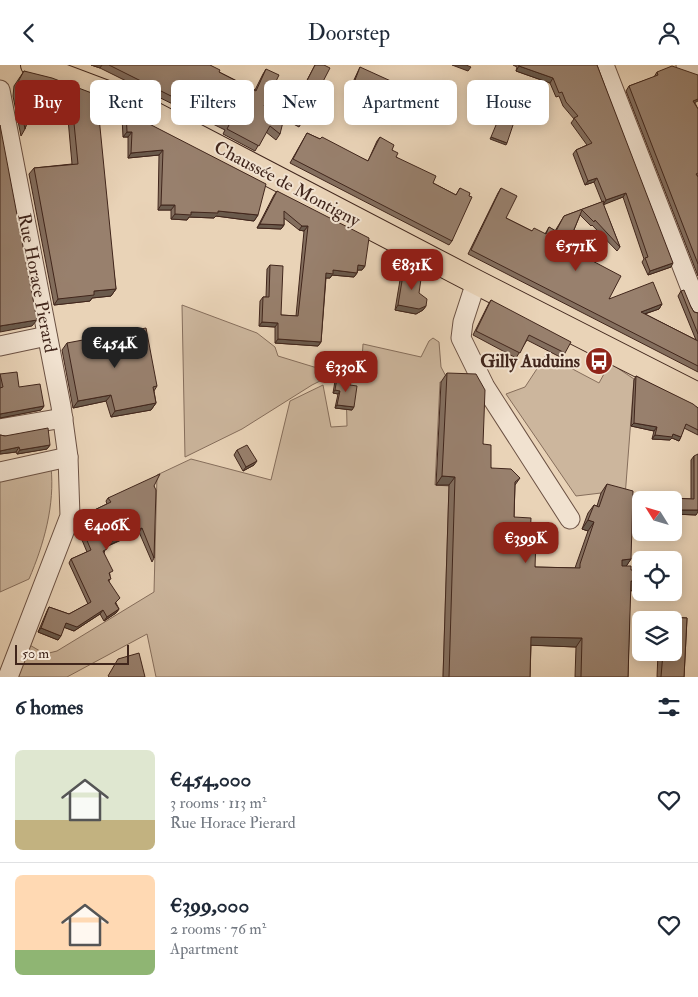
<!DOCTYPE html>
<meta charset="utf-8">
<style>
:root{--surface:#fff;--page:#f6f6f7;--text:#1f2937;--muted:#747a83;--line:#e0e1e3;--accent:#8f2418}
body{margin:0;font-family:"IM FELL Double Pica",serif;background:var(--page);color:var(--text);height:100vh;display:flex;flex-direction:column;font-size:19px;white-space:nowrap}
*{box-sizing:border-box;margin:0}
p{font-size:16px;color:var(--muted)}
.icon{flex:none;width:28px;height:28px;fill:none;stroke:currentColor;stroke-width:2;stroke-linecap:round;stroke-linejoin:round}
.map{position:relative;height:612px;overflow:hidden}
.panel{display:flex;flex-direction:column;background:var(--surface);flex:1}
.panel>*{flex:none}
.banner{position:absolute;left:15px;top:15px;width:669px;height:45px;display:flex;gap:10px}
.needle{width:32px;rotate:307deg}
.tools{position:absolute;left:632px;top:426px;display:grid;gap:10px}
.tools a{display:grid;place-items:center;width:50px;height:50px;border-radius:8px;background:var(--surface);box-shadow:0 2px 12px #0003;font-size:25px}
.scale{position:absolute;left:15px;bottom:12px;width:114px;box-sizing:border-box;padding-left:5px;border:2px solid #41261c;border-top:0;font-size:14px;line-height:18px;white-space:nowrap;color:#41261c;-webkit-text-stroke:4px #f1e2d0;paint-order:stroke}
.price{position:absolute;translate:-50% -42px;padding:0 11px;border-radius:10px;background:var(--accent);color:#fff;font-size:16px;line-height:32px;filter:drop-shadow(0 1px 2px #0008)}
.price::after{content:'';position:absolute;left:50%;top:30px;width:15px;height:11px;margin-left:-8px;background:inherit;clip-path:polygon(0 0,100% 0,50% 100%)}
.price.current{background:#222;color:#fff}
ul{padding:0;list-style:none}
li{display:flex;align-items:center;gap:15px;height:125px;padding:0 15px}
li+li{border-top:1px solid var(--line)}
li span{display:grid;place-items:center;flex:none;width:140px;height:100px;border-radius:8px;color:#555}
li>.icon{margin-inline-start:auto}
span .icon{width:60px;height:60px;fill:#fffc;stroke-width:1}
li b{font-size:21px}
h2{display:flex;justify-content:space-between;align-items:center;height:60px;padding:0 15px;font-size:21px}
.chip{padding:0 18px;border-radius:8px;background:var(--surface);box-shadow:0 2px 12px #0003;font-size:18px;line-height:45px}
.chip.current{background:var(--accent);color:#fff}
header{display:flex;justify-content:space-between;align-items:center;height:65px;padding:0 15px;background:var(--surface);font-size:22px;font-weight:600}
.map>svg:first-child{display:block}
.green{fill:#ccb69d;stroke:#866e5c}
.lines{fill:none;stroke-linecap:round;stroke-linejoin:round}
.minor-casing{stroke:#6b5143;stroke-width:21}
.major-casing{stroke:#41261c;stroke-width:26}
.minor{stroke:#f1e2d0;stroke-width:19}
.major{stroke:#e9d3b7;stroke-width:24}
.wall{fill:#836e5e;stroke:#41261c}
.shaded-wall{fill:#6a5a4c;stroke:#41261c}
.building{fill:#98806d;stroke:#41261c}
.labels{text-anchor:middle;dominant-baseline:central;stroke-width:4;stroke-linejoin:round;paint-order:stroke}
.street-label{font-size:18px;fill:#41261c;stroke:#f1e2d0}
.poi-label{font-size:18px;font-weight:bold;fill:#41261c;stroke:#f1e2d0;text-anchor:end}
</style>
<header><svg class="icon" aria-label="back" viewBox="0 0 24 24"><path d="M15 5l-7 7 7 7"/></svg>Doorstep<svg class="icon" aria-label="person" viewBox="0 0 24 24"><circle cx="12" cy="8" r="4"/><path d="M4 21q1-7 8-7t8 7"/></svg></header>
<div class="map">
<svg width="698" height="612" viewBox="0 0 698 612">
<rect width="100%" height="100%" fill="#e9d3b7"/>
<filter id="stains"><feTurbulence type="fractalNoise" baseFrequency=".004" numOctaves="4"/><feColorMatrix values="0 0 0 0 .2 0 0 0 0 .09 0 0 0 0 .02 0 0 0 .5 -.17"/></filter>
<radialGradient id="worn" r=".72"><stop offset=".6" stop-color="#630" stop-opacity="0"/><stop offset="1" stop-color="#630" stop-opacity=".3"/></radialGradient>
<g class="green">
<polygon points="182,240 257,268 275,282 278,291 314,302 344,304 312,320 242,364 185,392"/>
<polygon points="433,273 439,277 441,302 449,317 440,317 435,420 449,421 443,612 156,612 147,569 67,612 17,612 28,579 45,589 57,586 154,527 157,410 191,394 271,415 290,336 323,320 331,362 347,361 346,318 350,301 362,295 363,279 421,292 429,276"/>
<polygon points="546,290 599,318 610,298 634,314 625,432 601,428 576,431 506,329 525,322"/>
<path d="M51,402C55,440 44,479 29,514L0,527V414Z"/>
</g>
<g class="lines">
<g class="minor-casing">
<g id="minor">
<polyline points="604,0 698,242"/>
<polyline points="686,0 698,4"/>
<polyline points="0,25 61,341 68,392 70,451 8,612"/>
<polyline points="476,217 463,257 461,273 485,322 570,454"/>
<polyline points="0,281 47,271"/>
<polyline points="0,364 63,353"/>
<polyline points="0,407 68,392"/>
</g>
</g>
<g class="major-casing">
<polyline id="major" points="33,0 131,37 476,217 698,330"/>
</g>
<use href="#minor" class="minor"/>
<use href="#major" class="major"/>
</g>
<g class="wall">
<polygon points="91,0 210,0 219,7 255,25 263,9 266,4 264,41 280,69 276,75 266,67 255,86 223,69 225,65 100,3"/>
<polygon points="315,0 324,0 302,57 299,62 286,55"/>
<polygon points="513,0 597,0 671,202 648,210 642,197 644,194 623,132 603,139 620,182 617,186 592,160 591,161 580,150 571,172 581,184 609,234 662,239 659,244 645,249 696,275 678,231 681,226 691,242 694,247 698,248 698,307 468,189 498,128 501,123 506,153 532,166 545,169 549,162 555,166 564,151 602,137 594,117 585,120 573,89 576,85 587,80 571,58 574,54 563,41 559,31 556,32 550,18 516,6 517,2"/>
<polygon points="360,2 385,37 384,39 358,28 361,20 353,17"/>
<polygon points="24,6 93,42 116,224 111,231 92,233 90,236 54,240 29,109 34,103 72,99 68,54 31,45 25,64 21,71 13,31 14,21"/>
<polygon points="657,7 695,38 698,44 698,110 697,111 698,112 698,211 626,26 629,21 654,12"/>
<polygon points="126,47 258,150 254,156 216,151 214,153 189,152 187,155 171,154 171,145 158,145 159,90 128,93 128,72 123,72 122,52"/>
<polygon points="307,68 368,96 377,76 380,72 392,85 396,92 433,118 456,130 460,123 452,176 449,180 290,98"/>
<polygon points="277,126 365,201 362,205 358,205 357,208 354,212 332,210 330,213 326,213 321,277 318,281 275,278 275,262 259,261 260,236 263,232 266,232 267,204 270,200 281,250 296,251 304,166 299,165 284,153 284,160 281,164 257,163 274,130"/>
<polygon points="404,204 426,241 423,245 416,249 395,245 401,209"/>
<polygon points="491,235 565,288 562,293 527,275 516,293 473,270 488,240"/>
<polygon points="67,278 157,321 154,326 156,338 151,345 111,352 106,336 73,343 62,285"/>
<polygon points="447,308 483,379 491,403 520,413 515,420 514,452 530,474 535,502 575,503 588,466 582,464 588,448 594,440 597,441 601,428 607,419 631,494 626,501 631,505 633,526 630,525 628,612 575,612 576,582 531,580 530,612 443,612 449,420 436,420 441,317"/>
<polygon points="0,309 44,341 41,345 0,353"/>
<polygon points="636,311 698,343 698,370 684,363 679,376 672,373 670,375 652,374 654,366 631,361 634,315"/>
<polygon points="337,313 350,320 352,345 335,343 338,329 333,328 335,316"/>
<polygon points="0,370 50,380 47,384 17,389 16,387 0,389"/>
<polygon points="237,385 254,400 243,406 234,390"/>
<polygon points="694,391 696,450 674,449 674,435 667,435 669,433 691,434 691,395"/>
<polygon points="154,421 154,493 152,497 139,467 106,482 104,488 110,510 109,517 116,538 119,544 116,548 104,556 100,549 74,566 64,562 58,575 38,567 47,546 49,542 69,549 88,539 69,498 71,494 87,487 77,463 81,453 84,450 107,439 106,436 108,433"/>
<polygon points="664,552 687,553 684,612 657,612 658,588 674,588 674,555 662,555"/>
</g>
<g class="shaded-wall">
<polygon points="91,0 102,0 100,3"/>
<polygon points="452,0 466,0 471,2 468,6"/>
<polygon points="519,1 553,13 550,18 516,6"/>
<polygon points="355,15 363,18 361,20 353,17"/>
<polygon points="698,34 698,36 690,40 693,36"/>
<polygon points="33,37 73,48 68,54 28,44"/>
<polygon points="127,67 132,67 128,72 123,72"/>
<polygon points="491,72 507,78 506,80 490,74"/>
<polygon points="163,85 159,90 128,93 131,88"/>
<polygon points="597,113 594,117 585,120 588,116"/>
<polygon points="626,128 623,132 603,140 606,135"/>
<polygon points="161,140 175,140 171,145 158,145"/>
<polygon points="218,146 258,150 254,156 216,151 214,153 189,152 187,155 171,154 175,149 191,147"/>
<polygon points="260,159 284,160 281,164 257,163"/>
<polygon points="302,161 308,161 304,166 299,165"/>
<polygon points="673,198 671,202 648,210 650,206"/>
<polygon points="358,200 365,201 362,205 355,205"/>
<polygon points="333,205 357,208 354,212 332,210 330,213 323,213 326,208"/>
<polygon points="116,224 111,231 92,233 90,236 54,240 58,234 94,226"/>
<polygon points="662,239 659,244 638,251 641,247"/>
<polygon points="398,240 426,241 423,245 416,249 395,245"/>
<polygon points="37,255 32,261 0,267 0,261"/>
<polygon points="262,257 278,258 275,262 259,261"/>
<polygon points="278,274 321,277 318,281 275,278"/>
<polygon points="335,325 340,326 338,329 333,328"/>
<polygon points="111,330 106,336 73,343 78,336"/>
<polygon points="156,338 151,345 111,352 115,346"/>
<polygon points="337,340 354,342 352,345 335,343"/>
<polygon points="44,341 41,345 0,353 0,349"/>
<polygon points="634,358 657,362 654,366 631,361"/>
<polygon points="673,369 681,372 679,376 672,373 670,375 652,374 655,370"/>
<polygon points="50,380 47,384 17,389 20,385"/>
<polygon points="19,382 16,387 0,389 0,386"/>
<polygon points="257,396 254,400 243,406 246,402"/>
<polygon points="442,411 455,412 449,420 436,420"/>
<polygon points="674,445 698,445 698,447 696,450 674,449"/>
<polygon points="588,455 594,457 588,466 582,464"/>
<polygon points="142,463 139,467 102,483 105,479"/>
<polygon points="631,494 625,503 616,504 622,495"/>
<polygon points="631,516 639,517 633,526 625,525"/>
<polygon points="119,544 116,548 104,556 107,552"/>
<polygon points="103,545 100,549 74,566 63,562 66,558"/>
<polygon points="41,563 61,571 58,575 38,567"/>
<polygon points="531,572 582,573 576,582 525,580"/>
</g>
<g class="building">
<polygon points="109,0 210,0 220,5 219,7 256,26 266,4 279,10 264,41 284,53 280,69 270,61 259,81 227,64 229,60"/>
<polygon points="315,0 324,0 330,3 302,57 289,51"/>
<polygon points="519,0 597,0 673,198 650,206 645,193 648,192 626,128 606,135 597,113 588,116 576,85 592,78 574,53 578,51 566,37 562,27 559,28 553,13 519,1"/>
<polygon points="672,1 698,10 698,34 693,36 698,44 698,108 696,109 698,112 698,199 629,21 658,10 657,7"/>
<polygon points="360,2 393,17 385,37 359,25 363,18 355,15"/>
<polygon points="24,6 52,13 97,30 93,42 98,42 116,224 94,226 94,230 58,234 34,103 78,99 73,48 33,37 25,64 17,24 19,15"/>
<polygon points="126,47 266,119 258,150 218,146 218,148 191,147 191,150 175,149 175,140 161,140 163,85 131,88 132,67 127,67"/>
<polygon points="501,48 515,54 507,78 491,72"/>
<polygon points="0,60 37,255 0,261"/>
<polygon points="307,68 320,74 322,72 368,96 380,72 394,80 392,85 398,88 396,92 436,111 433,118 456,130 460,123 470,128 469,131 472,132 452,176 293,94"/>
<polygon points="501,123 517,131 506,153 532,166 534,163 546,169 549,162 556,166 564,151 604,136 603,138 620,182 595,155 594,157 582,145 571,172 584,178 581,184 588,187 585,192 621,211 609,234 653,217 662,239 641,247 698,276 698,301 471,185"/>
<polygon points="277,126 369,173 365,201 358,200 357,208 333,205 333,209 326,208 321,277 278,274 278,258 262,257 263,232 269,232 270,200 283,201 281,250 298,251 308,161 302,161 284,146 284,160 260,159"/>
<polygon points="404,204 422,207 419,228 427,234 426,241 419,244 398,240"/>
<polygon points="684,225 691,242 694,247 698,248 698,269 681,226"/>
<polygon points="491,235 571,277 565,288 529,270 520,288 476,266"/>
<polygon points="146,263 157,321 153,322 156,338 115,346 111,330 78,336 67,278"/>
<polygon points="17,307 19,322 40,319 44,341 0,349 0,323 3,322 0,309"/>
<polygon points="447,308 476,309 485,325 483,379 491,380 491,403 511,404 520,413 515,417 514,452 531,453 530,474 536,475 535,502 580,503 580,499 594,457 588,455 594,440 599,442 607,419 633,426 631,494 622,495 622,501 631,501 631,505 640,505 639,517 631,516 628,612 581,612 582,573 531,572 530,612 449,612 455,412 442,411"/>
<polygon points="636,311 693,339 698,343 698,365 686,359 681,372 673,369 672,372 655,370 657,362 634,358"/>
<polygon points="337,313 351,315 350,320 357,321 354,342 337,340 340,326 335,325"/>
<polygon points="48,363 50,380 20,385 19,382 0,386 0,370 5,371"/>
<polygon points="247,380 257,396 246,402 237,385"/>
<polygon points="698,389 698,445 674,445 674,435 669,435 669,433 694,434 694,391"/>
<polygon points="160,409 154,421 156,425 154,493 142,463 105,479 107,484 103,486 113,506 109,508 111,514 108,515 120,533 115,538 119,544 107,552 103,545 77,562 66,558 61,571 41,563 49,542 69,549 91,537 71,494 91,485 80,459 84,450 111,437 108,433"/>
<polygon points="664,552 687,553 684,612 661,612 663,588 674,588 674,555 664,555"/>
<polygon points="139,588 145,612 109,612 108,611 118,594"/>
</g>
<defs>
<g id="bus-disc" transform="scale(1.4375)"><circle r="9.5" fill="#8f2418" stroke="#f1e2d0"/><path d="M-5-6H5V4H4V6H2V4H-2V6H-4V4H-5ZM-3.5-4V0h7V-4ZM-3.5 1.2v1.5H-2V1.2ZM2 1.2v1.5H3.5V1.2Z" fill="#fff"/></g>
</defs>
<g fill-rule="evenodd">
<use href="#bus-disc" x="599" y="296"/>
</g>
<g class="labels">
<g class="street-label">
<text transform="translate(287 119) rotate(28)">Chaussée de Montigny</text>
<text transform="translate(37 218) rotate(79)">Rue Horace Pierard</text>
</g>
<g class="poi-label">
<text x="580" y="296">Gilly Auduins</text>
</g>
</g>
<rect width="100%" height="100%" filter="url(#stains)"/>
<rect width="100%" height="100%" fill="url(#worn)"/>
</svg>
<div class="tools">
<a><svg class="needle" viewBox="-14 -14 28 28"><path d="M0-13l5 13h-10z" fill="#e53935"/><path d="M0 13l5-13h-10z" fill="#747a83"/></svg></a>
<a><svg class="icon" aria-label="locate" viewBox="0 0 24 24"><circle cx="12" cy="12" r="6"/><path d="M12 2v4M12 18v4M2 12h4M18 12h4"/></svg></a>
<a><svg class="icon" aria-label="layers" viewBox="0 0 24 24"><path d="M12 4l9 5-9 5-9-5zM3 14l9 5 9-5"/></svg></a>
</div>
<div class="scale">50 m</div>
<b class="price" style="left:576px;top:207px">€571K</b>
<b class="price" style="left:412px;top:226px">€831K</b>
<b class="price current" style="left:115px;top:304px">€454K</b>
<b class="price" style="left:346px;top:328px">€330K</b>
<b class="price" style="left:107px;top:486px">€406K</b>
<b class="price" style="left:526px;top:499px">€399K</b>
<div class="banner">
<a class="chip current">Buy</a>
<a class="chip">Rent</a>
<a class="chip">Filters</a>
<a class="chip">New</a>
<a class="chip">Apartment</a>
<a class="chip">House</a>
</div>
</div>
<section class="panel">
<h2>6 homes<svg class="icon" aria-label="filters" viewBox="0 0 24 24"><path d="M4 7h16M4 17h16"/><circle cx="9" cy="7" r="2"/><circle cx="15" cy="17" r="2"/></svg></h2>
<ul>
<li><span style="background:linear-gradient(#dfe7d0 70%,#c2b280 0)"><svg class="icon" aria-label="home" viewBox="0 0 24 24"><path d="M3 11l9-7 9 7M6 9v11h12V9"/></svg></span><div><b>€454,000</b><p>3 rooms · 113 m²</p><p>Rue Horace Pierard</p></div><svg class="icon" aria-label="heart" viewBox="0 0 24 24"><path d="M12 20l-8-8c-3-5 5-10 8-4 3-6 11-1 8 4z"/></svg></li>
<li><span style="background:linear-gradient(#ffd9b3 75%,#8fb573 0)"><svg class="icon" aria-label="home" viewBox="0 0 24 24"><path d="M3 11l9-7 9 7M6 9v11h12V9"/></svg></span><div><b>€399,000</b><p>2 rooms · 76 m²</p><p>Apartment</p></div><svg class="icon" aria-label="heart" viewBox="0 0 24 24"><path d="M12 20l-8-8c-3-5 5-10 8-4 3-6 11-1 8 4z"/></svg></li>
</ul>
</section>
